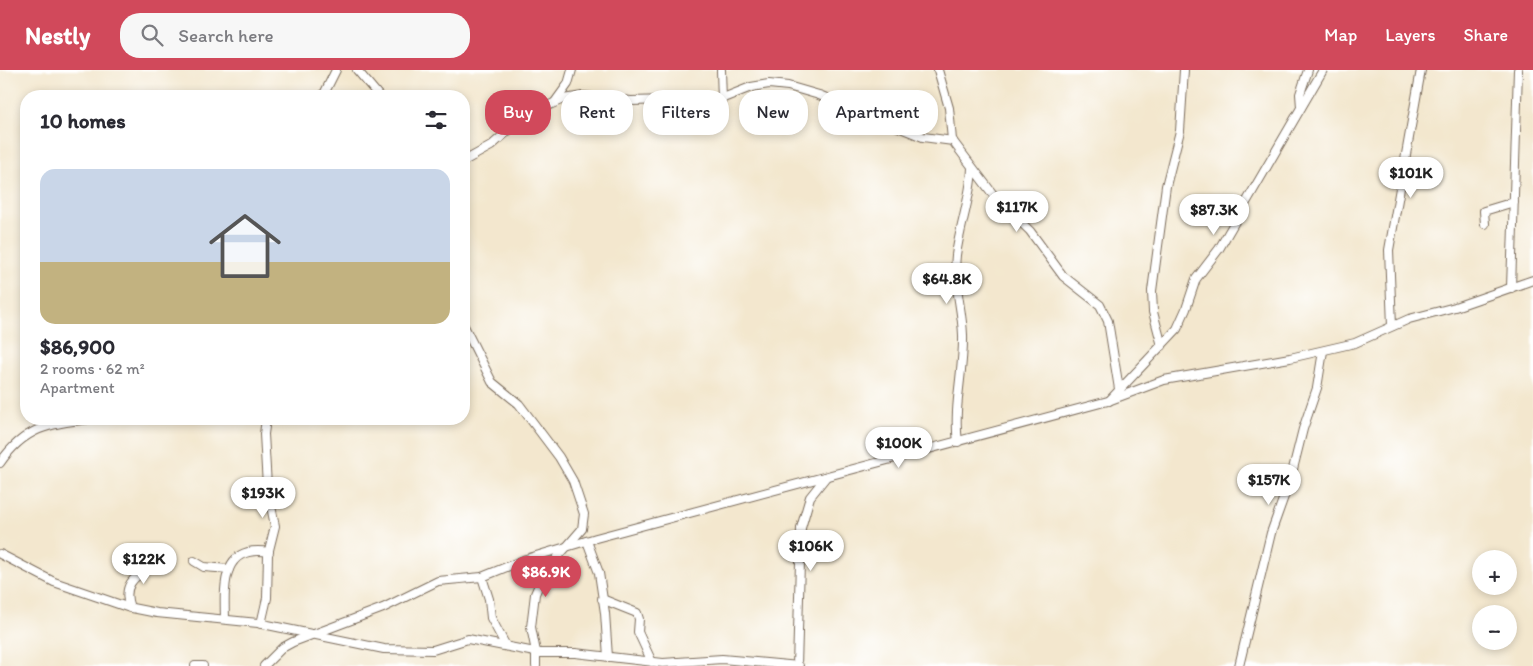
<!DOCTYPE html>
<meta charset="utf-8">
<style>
:root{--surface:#fff;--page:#f7f7f7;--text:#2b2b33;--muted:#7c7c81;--accent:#d1495b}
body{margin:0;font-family:Itim,sans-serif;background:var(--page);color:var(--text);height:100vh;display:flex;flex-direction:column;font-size:19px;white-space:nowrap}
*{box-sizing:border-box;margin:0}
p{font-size:16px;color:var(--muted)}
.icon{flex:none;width:28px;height:28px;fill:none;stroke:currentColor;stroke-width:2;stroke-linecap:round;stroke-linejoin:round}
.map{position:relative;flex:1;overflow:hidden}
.drawer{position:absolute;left:20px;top:20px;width:450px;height:335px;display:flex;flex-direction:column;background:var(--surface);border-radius:20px;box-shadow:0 2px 8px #0003}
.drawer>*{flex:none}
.guide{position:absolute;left:485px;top:20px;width:475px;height:45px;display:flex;gap:10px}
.tools{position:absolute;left:1472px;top:480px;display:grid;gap:10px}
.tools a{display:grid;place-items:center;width:45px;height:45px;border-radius:50%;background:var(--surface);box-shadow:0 2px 8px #0003;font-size:25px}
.price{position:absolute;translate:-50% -42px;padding:0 11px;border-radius:18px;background:#fff;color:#222;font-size:16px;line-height:32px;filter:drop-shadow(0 1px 2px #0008)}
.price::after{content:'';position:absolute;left:50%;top:30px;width:15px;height:11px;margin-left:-8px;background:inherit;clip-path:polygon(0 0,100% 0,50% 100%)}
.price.on{background:var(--accent);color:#fff}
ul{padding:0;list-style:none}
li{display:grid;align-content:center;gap:10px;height:265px;padding:0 20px}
li span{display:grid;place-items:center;height:155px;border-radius:15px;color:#555}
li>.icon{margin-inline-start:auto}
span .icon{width:90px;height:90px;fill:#fffc;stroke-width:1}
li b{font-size:21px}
h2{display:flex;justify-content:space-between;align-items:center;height:60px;padding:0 20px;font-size:21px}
.chip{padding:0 18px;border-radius:20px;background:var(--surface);box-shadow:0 2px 8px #0003;font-size:18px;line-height:45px}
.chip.on{background:var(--accent);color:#fff}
header{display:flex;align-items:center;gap:30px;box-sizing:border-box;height:70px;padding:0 25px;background:var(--accent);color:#fff}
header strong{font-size:24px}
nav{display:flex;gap:28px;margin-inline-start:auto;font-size:18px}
.search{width:350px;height:45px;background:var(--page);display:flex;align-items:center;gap:12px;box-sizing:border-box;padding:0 18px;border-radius:20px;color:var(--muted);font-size:19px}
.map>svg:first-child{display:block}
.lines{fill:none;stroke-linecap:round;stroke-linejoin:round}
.minor-casing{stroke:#7b6c5c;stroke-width:10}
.minor{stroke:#fff;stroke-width:8}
</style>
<header>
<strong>Nestly</strong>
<div class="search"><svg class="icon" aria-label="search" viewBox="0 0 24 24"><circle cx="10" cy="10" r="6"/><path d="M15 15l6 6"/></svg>Search here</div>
<nav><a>Map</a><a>Layers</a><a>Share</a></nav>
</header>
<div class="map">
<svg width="1533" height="596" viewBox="0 0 1533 596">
<rect width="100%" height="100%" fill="#fff"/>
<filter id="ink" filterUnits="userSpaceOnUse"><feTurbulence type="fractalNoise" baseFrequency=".02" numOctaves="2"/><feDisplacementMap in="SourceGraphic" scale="10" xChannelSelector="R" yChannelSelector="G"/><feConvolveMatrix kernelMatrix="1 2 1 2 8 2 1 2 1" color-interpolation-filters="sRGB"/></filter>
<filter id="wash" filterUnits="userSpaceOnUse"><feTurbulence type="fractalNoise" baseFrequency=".0096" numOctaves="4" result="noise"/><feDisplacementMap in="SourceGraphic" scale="20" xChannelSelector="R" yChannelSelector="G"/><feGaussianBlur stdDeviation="1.12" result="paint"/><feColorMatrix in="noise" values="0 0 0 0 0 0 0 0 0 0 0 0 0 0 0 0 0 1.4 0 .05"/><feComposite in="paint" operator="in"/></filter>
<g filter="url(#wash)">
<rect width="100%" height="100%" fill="#f3e7ce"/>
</g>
<g filter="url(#ink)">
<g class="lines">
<g class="minor-casing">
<g id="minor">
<polyline points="357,0 379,26"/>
<polyline points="721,0 722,30"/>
<polyline points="938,0 949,38 952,70 995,127 1030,161 1063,206 1100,235 1108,251 1119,319"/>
<polyline points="323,26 336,0"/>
<polyline points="555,32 568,14 572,0"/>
<polyline points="1301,37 1300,24 1308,0"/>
<polyline points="464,91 491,76 525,46 563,29 583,26 631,31 667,30 708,34 751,17 769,14 788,16 819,25 923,67 953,71"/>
<polyline points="1485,154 1484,141 1514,132"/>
<polyline points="1511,218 1518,0"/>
<polyline points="464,256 492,312 519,334 559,387 573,411 584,444 582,459 544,503 535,524 531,557 536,582 536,596"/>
<polyline points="1392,256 1389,180 1421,0"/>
<polyline points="1162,276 1153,242 1152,221 1166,116 1180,61 1184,0"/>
<polyline points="1109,331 1177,259 1186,239 1196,209 1219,179 1323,0"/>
<path d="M958,372C953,337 964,300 963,265C962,237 953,212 956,185C960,156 971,127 972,98"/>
<path d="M0,393C24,358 49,353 89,349"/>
<polyline points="587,471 599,503 605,543 608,587"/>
<polyline points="0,484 54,512 127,537 157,543 258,553 384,579 433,580 468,569 540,583 575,583 663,593 722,589 799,596"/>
<polyline points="194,491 204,497 229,499"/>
<polyline points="482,507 489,529 491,548 506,576"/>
<polyline points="602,529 637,543 639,549 638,562 652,592"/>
<path d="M130,538C121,514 136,506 154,493"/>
<path d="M225,549C224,514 222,474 269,482"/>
<polyline points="261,554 267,528 268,484 275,456 267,416 264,364 266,349"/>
<polyline points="195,596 203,596"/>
<polyline points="264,596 282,578 293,572 383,538 438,511 482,507 526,489 596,468 1108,331 1164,310 1290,288 1355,273 1409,249 1455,237 1533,210"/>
<polyline points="797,596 801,458 810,427 826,407"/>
<polyline points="1239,596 1271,463 1291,407 1303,359 1317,318 1323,281"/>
</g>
</g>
<use href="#minor" class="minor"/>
</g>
</g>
</svg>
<div class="tools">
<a>+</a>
<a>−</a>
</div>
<b class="price" style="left:1411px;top:129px">$101K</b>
<b class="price" style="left:1017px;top:163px">$117K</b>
<b class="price" style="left:1214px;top:166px">$87.3K</b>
<b class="price" style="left:947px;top:235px">$64.8K</b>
<b class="price" style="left:899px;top:399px">$100K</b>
<b class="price" style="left:1269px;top:436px">$157K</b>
<b class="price" style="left:263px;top:449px">$193K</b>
<b class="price" style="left:811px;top:502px">$106K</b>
<b class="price" style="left:144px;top:515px">$122K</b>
<b class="price on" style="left:546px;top:528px">$86.9K</b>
<div class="guide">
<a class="chip on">Buy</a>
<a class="chip">Rent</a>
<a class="chip">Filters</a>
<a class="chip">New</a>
<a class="chip">Apartment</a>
</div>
<section class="drawer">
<h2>10 homes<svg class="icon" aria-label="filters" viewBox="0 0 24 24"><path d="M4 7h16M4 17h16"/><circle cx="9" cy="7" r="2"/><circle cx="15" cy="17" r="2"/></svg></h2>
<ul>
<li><span style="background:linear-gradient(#c9d6e8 60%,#c2b280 0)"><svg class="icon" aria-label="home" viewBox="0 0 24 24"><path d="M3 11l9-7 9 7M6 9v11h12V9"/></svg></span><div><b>$86,900</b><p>2 rooms · 62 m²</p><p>Apartment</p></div></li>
</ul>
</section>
</div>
